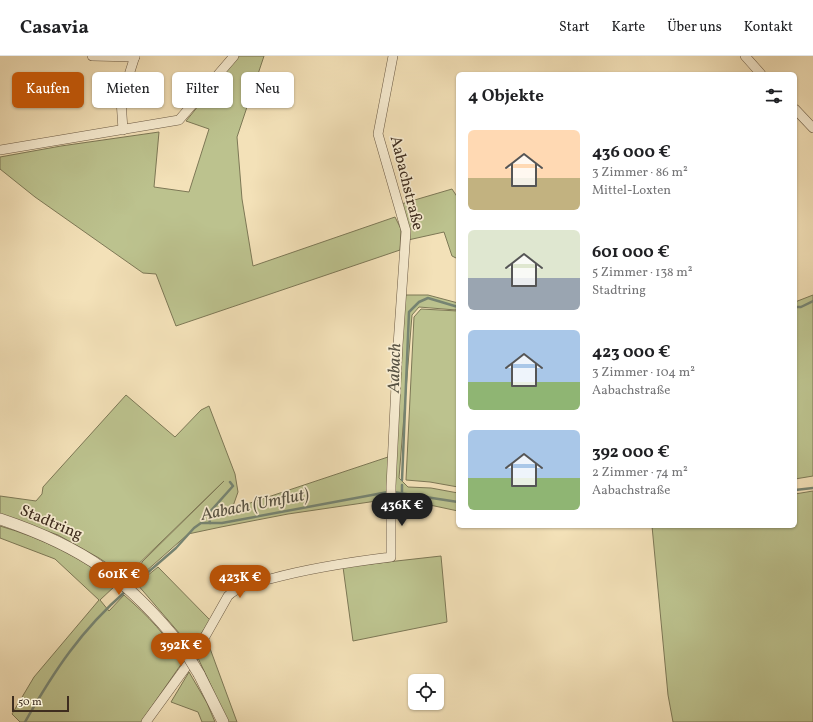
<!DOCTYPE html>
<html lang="de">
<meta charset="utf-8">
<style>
:root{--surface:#fff;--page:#f6f6f6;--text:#202124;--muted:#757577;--line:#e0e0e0;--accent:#b45309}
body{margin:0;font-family:Vollkorn,serif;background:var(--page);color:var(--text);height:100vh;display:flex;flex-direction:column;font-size:15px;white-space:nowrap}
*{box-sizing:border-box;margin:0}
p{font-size:13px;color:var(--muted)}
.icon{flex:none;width:22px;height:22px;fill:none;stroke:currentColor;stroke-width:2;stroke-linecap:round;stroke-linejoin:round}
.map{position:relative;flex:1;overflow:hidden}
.side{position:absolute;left:456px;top:16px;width:341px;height:456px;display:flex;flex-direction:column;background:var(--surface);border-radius:6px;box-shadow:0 1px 3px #0004}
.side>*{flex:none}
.banner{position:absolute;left:12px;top:16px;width:380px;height:36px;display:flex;gap:8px}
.fabs{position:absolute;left:408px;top:618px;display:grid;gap:8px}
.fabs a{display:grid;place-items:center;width:36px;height:36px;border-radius:6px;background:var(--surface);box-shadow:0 1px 3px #0004;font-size:20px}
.scale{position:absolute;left:12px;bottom:10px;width:57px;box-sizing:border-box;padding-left:4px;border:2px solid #3e2d1f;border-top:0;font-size:11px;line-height:14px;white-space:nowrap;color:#3e2d1f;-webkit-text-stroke:3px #f7ecd1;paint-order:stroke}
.price{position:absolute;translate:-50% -34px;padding:0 9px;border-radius:14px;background:var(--accent);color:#fff;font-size:13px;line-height:26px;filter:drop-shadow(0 1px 2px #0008)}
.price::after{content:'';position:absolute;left:50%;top:24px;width:12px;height:9px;margin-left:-6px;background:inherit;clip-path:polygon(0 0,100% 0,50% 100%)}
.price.on{background:#222;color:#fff}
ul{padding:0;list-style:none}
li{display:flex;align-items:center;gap:12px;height:100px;padding:0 12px}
li span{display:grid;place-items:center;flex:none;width:112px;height:80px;border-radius:6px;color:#555}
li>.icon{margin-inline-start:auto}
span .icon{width:48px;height:48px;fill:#fffc;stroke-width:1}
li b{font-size:17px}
h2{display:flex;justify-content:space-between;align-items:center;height:48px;padding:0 12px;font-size:17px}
.pill{padding:0 14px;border-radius:6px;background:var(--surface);box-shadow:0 1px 3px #0004;font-size:14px;line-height:36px}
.pill.on{background:var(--accent);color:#fff}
header{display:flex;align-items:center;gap:24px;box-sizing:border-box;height:56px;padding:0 20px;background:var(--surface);border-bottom:1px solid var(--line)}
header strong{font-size:19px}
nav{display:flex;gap:22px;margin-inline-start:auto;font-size:14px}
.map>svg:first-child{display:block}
.green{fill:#bcc28e;stroke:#7d7856}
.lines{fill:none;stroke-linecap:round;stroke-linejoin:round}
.stream{stroke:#768472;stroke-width:2.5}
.minor-casing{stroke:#6b5a45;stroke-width:10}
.tertiary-casing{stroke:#6b5a45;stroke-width:12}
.minor{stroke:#f7ecd1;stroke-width:9}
.tertiary{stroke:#f7ecd1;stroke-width:11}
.tertiary-bridge-casing{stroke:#6b5a45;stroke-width:12;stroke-linecap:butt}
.tertiary-bridge{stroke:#f7ecd1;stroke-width:11}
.labels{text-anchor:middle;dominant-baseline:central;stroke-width:3.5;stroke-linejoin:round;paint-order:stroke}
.street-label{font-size:16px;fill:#3e2d1f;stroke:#f7ecd1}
.water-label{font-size:17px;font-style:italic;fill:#565142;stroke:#f7ecd1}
</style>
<header>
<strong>Casavia</strong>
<nav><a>Start</a><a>Karte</a><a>Über uns</a><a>Kontakt</a></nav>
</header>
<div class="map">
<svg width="813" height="666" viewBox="0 0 813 666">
<rect width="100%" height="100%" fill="#f3e1b8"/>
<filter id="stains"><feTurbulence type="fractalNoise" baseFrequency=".005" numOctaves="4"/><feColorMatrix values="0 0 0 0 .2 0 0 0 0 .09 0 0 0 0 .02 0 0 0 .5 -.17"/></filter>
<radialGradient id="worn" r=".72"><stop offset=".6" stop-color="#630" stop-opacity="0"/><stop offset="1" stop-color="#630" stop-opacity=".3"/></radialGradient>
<g class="green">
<polygon points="239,0 264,0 237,81 242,143 253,210 395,161 401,173 400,194 176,270 156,218 143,217 35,141 0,113 0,101 61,90 159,76 154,131 189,136 209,73 186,65"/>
<polygon points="452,133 458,142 458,203 452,200 444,176 408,184 401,148"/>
<polygon points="404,239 428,239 458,247 456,254 419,251 412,259 399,422 408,431 431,432 458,437 458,455 397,442 288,458 221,471 188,478 144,517 140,514 142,506 224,425 126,520 99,502 58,479 0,459 0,440 36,445 42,438 43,431 126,339 175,381 201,354 209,350 235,418 238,436 232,453 388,401"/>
<polygon points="813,239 813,420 795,423 795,246"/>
<polygon points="421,253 458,255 458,431 430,426 406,424 414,261"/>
<polygon points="813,435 813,666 673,666 668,639 652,470 795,470 795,438"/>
<path d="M0,470C42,482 82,502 116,529L100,544L109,555L124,539C149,561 166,578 182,607L141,666H20L12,658L34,621L99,544L55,503L0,482Z"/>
<polygon points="441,500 447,566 353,585 343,511"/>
<polygon points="158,511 210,564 192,592 137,528"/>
<polygon points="208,587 237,666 228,666 198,602"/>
<polygon points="189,616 207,647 215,666 202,666 198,656 171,646"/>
</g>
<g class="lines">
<g class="stream">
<polyline points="795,251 801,251 813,245"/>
<polyline points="402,424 409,256 419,246 428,242 458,251"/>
<polyline points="402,429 402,436"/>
<polyline points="795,434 813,432"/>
<polyline points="393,436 458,446"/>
<polyline points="210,467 208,458 233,430 230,426"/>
<polyline points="131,531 176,492 194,472 201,467 222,467 388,436"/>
<path d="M25,666C54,615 81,574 126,535"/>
</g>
<g class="minor-casing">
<g id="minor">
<polyline points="92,0 135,1"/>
<polyline points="745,0 761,18"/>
<polyline points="795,53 813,72"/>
<polyline points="123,74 121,44 135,0"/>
<polyline points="0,94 179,64 234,0"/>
<path d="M146,666L194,600L228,540C240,529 255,527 270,523C310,512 350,506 391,501V430L398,289L406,175L378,78L393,0"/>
</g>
</g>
<g class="tertiary-casing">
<g id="tertiary">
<path d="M0,463C84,491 128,523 183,592"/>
<polyline points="199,618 223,666"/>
</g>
</g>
<use href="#minor" class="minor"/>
<use href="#tertiary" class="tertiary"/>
<g class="tertiary-bridge-casing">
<polyline id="tertiary-bridge" points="183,592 199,618"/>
</g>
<use href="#tertiary-bridge" class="tertiary-bridge"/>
</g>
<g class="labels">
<g class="street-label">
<text transform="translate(406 127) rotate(76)">Aabachstraße</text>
<text transform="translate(51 467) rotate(23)">Stadtring</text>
</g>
<g class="water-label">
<text transform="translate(395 312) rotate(-88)">Aabach</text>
<text transform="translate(255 449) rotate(-11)">Aabach (Umflut)</text>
</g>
</g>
<rect width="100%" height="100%" filter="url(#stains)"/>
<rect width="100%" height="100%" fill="url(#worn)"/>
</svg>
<div class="fabs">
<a><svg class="icon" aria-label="locate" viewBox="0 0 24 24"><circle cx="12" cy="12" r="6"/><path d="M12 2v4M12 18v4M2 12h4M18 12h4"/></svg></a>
</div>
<div class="scale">50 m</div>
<b class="price on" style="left:402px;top:471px">436K €</b>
<b class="price" style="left:119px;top:540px">601K €</b>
<b class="price" style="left:240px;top:543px">423K €</b>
<b class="price" style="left:181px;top:611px">392K €</b>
<div class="banner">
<a class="pill on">Kaufen</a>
<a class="pill">Mieten</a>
<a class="pill">Filter</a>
<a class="pill">Neu</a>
</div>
<section class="side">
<h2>4 Objekte<svg class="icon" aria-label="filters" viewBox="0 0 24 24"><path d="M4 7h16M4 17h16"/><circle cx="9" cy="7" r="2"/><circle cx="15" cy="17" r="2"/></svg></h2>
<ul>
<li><span style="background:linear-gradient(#ffd9b3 60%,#c2b280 0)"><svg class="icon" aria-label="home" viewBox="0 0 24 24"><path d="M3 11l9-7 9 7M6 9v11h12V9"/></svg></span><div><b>436 000 €</b><p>3 Zimmer · 86 m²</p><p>Mittel-Loxten</p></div></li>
<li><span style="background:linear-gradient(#dfe7d0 60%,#9aa5b1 0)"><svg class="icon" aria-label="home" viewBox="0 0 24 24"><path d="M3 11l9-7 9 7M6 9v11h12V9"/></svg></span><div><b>601 000 €</b><p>5 Zimmer · 138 m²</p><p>Stadtring</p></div></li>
<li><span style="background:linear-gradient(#a9c7e8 65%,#8fb573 0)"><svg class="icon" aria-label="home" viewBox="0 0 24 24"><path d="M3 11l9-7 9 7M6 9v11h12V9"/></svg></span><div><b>423 000 €</b><p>3 Zimmer · 104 m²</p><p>Aabachstraße</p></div></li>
<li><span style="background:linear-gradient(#a9c7e8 60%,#8fb573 0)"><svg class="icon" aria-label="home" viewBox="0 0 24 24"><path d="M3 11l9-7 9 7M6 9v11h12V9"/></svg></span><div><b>392 000 €</b><p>2 Zimmer · 74 m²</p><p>Aabachstraße</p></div></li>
</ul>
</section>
</div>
